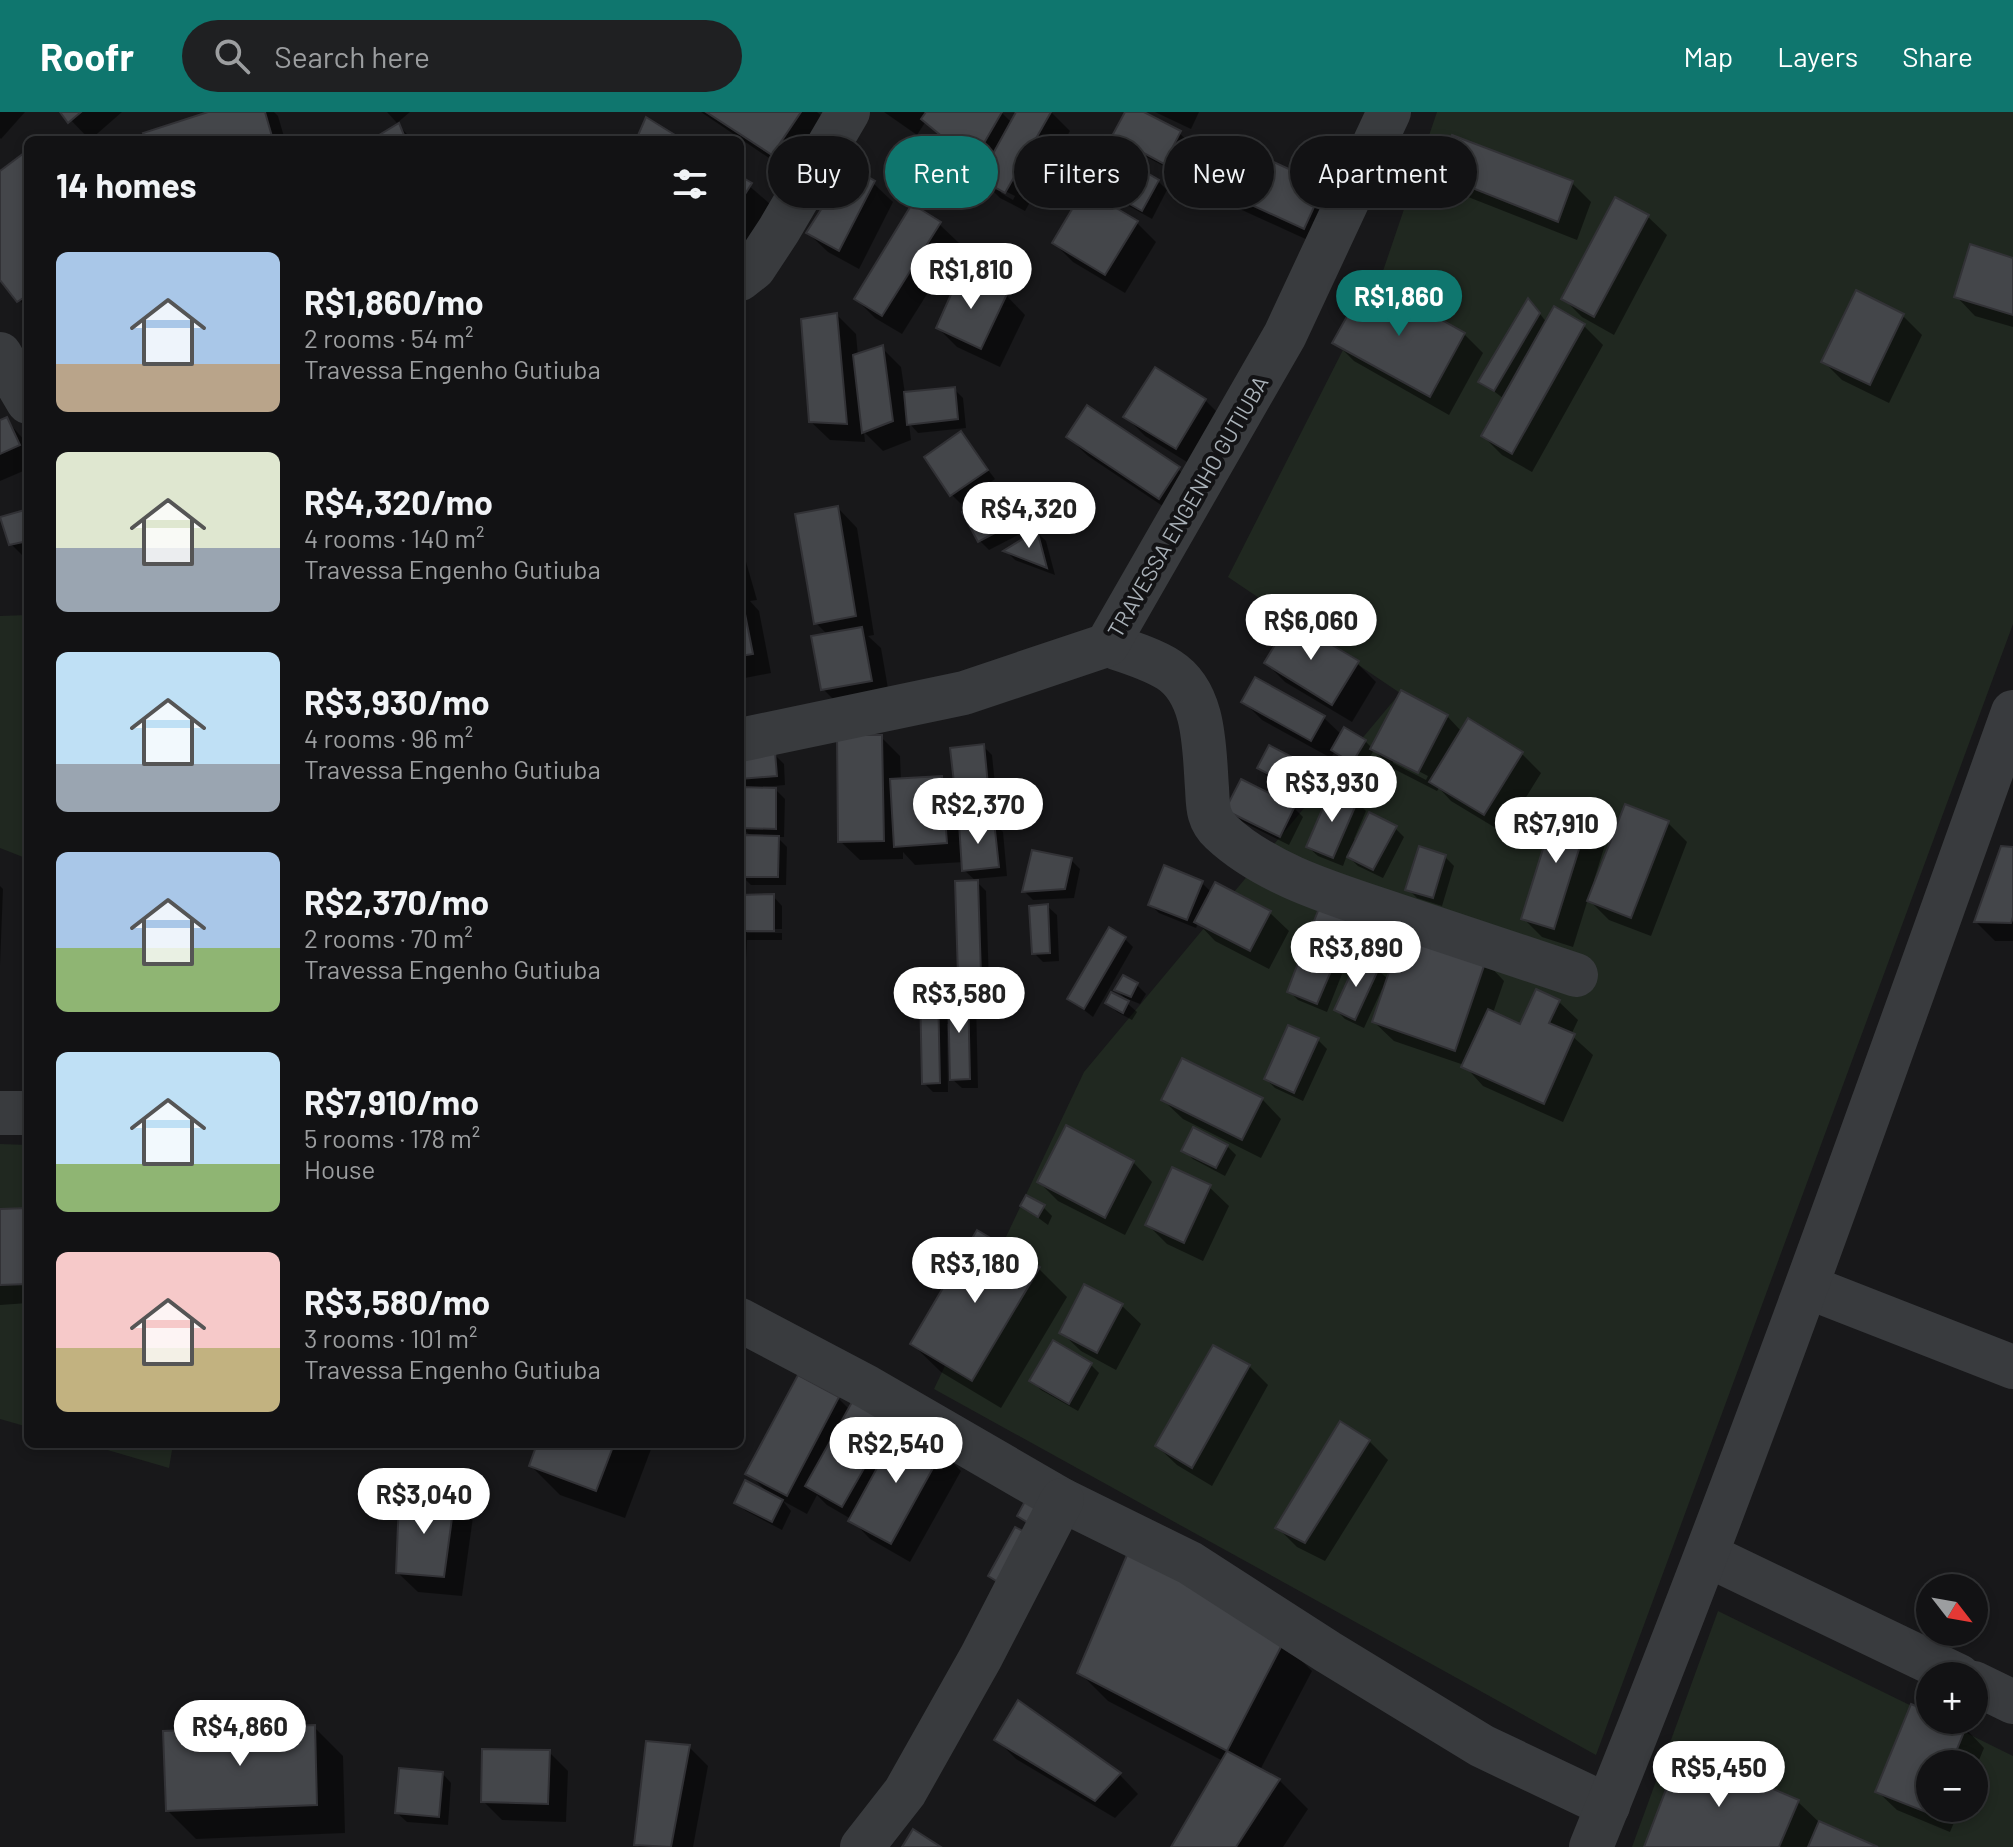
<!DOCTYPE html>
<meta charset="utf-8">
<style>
:root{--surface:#121214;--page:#1f2022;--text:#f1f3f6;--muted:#9c9ea0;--line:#313234;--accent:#0f766e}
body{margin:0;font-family:Barlow,sans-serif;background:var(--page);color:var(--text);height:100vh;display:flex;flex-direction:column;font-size:30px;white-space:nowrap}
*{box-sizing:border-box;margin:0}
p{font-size:26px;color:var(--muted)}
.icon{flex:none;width:44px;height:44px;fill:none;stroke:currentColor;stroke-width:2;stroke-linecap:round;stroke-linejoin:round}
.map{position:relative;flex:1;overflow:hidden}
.drawer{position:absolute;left:24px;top:24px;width:720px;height:1312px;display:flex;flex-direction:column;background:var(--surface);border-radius:12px;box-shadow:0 4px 12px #0003,0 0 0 2px var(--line)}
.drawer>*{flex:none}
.top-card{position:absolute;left:768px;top:24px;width:760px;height:72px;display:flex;gap:16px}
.needle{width:52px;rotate:121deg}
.fabs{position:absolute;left:1916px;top:1462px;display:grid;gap:16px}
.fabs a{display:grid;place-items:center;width:72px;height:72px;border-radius:50%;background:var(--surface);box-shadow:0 4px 12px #0003,0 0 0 2px var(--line);font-size:40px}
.price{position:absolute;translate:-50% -68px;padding:0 18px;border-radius:28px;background:#fff;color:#222;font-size:26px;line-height:52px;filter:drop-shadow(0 2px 4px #0008)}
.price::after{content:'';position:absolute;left:50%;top:48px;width:24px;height:18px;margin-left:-12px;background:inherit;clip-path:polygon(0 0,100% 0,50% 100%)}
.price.on{background:var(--accent);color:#fff}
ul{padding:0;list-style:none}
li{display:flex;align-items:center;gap:24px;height:200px;padding:0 32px}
li span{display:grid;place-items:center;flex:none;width:224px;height:160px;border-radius:12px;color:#555}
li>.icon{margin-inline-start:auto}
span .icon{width:96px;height:96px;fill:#fffc;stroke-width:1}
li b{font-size:34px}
h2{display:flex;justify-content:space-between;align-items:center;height:96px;padding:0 32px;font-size:34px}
.chip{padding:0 28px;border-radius:36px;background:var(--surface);box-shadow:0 4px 12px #0003,0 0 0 2px var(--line);font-size:28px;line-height:72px}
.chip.on{background:var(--accent);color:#fff}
header{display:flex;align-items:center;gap:48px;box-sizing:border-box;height:112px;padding:0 40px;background:var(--accent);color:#fff}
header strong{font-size:38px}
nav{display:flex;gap:44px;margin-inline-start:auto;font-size:28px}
.search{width:560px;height:72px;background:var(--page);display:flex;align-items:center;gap:20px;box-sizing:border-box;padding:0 28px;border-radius:44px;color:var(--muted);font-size:30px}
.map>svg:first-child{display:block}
.green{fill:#202820;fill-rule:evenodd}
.shadow{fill:#0007;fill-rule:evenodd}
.building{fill:#44464a;stroke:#323236;stroke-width:2}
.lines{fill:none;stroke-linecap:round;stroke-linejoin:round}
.minor{stroke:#393b3e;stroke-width:44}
.labels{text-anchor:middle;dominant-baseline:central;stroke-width:8;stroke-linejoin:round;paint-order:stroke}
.street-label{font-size:22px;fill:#aab2b9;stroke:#131315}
</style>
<header>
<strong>Roofr</strong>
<div class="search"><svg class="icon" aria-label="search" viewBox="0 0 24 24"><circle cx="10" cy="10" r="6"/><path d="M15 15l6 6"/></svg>Search here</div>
<nav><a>Map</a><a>Layers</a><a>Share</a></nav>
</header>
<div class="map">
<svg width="2013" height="1735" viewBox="0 0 2013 1735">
<rect width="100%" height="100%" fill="#18181a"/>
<g class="green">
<polygon points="1437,0 2013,0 2013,512 1596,1643 934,1277 1084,960 1400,581 1228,465 1383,159"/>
<polygon points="28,503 28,747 0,736 0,504"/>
<polygon points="0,1032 28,1033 28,1315 0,1307"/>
<polygon points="87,1332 173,1332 169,1356"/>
<path d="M1718,1499L1930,1603V1608H1940L2013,1644V1735H1632ZM1930,1652H1974V1696H1930Z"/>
</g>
<g class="shadow">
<polygon points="0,0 25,0 1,27 0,26"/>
<polygon points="63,0 122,0 90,28"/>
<polygon points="214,0 274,0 278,4 285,28 148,28"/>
<polygon points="387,0 410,0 397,11"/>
<polygon points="701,0 817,0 827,9 791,61"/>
<path d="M884,0H1001L1012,11L1019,0H1051L1070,19L1025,99L1000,86L981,67L985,60L926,9L917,23ZM1001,77L1015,84L1013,88L1001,81Z"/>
<polygon points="1128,0 1140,0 1179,21 1189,30 1173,59 1124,33 1115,24"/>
<polygon points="1155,0 1199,0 1191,17"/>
<polygon points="398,13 413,28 375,28"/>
<polygon points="28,40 28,198 0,165 0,61"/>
<polygon points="1439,62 1572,71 1591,90 1577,128 1458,81"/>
<polygon points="740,66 770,92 740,139"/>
<polygon points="1158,69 1167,78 1152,107 1106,81 1097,71"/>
<polygon points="873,71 893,90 859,157 828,140 808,121"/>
<polygon points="1212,74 1323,75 1342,94 1323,135 1231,93"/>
<polygon points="1647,104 1667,123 1614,223 1582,205 1563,186"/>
<polygon points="1137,111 1156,130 1125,181 1073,150 1054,131"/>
<polygon points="939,112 959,131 902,222 875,206 856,187"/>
<polygon points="2013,148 2013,215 1975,204 1956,184"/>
<polygon points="1006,183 1025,203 1000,255 957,235 938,216"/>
<polygon points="1555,197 1584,214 1603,233 1532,360 1502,343 1483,324 1504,287 1481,269 1537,198 1547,211"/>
<polygon points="837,203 856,222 858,244 882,236 901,255 905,282 954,277 963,286 966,316 918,321 909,311 911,328 883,339 864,320 865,330 830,328 810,309"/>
<polygon points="1903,204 1922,223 1889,291 1842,268 1823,249"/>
<polygon points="1464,222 1483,241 1449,303 1354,249 1335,230"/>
<polygon points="1205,288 1224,307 1195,355 1145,324 1126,305"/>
<polygon points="6,308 28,332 28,357 0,369 0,310"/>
<polygon points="961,322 995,367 961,392 952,383"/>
<polygon points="1068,325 1178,357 1198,376 1179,405 1088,344"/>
<polygon points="994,385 1003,394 1018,423 989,438 980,429 965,401"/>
<polygon points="838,396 857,416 874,523 868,524 881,536 890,588 842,596 823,577 828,523 816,511"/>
<polygon points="28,399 28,449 11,432"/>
<polygon points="1037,420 1046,429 1055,463 1015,448 1007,440"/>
<polygon points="740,429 757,488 750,489 759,499 771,561 740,567"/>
<polygon points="1266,551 1357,551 1376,570 1352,610 1285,570"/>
<path d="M1255,568L1324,606L1342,623L1365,629L1373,637L1447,604L1462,620L1522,642L1541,661L1504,721L1451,689L1439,676L1437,679L1392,656L1374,638L1362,658L1335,639L1331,646L1262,608L1243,589ZM1393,646L1428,664L1426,668L1393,651Z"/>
<polygon points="881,625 900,644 901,669 942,666 957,682 983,634 992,643 998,702 968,705 962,699 963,713 994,711 1003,720 1007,764 974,767 986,779 989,872 969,873 960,863 977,770 964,758 964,750 915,753 903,740 903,747 860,748 840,729"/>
<polygon points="774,642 784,652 785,673 763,675 763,678 776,678 785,687 784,725 777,725 787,735 786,773 751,773 742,764 752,725 741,715 746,677 740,671 740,645"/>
<polygon points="1259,656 1315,660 1325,669 1314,689 1268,665"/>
<polygon points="1357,690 1366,699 1354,727 1357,728 1395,716 1404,725 1383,766 1358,754 1347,743 1343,754 1318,744 1308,735"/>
<polygon points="1294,696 1303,705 1289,733 1237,707 1228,698"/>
<polygon points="1590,701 1609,720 1594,768 1597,769 1668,711 1687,730 1651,824 1609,808 1588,787 1573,835 1542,825 1523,806"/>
<polygon points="2013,737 2013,829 1995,829 1976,810"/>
<polygon points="1445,745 1454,754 1442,794 1417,786 1408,777"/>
<polygon points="1071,748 1080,757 1074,786 1033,788 1024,779"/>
<polygon points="1202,771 1212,781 1269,800 1289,819 1269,857 1215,829 1198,811 1196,816 1159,801 1150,792"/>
<polygon points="0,774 3,777 0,853"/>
<polygon points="773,784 782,794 782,817 747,817 747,821 782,821 782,828 747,828 745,866 740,866 740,785"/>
<polygon points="1047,794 1057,803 1059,849 1043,850 1034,841"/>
<polygon points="1352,811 1361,820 1349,846 1319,833 1310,824"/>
<polygon points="1124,826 1133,835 1093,905 1070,887"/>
<polygon points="1485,849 1504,869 1493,901 1521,914 1558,889 1578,908 1571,923 1593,943 1563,1010 1483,974 1464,953 1394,929 1374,910 1385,878 1382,877 1364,916 1345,907 1336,898 1378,858 1389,868"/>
<polygon points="1333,853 1342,862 1327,900 1298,888 1289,879"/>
<polygon points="1137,873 1146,882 1140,892 1125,886 1116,878"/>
<polygon points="967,880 976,889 978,976 962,976 952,967 951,912 947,912 948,980 933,980 924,971 938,881 951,894"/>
<polygon points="1108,891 1127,891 1137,900 1132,908 1117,900"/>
<polygon points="1318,928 1327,937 1303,989 1275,976 1266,967"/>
<polygon points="1262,987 1281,1007 1261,1046 1183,1007 1163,988"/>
<polygon points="1227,1034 1236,1043 1225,1064 1193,1047 1184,1038"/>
<polygon points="1133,1050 1152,1070 1125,1123 1058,1089 1039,1070"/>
<polygon points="1209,1075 1229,1094 1203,1149 1167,1132 1148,1113"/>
<polygon points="1022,1094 1043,1095 1052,1104 1048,1113"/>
<polygon points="28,1098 28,1191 0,1193 0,1099"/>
<polygon points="1039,1157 1067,1185 1001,1296 941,1260 912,1232"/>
<polygon points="1121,1193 1141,1212 1116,1258 1081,1239 1061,1220"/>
<polygon points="1090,1252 1099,1261 1078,1299 1041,1278 1032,1269"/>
<polygon points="1249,1254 1268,1273 1212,1374 1177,1353 1157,1334"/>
<polygon points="799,1265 838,1286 850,1298 857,1286 942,1340 961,1359 910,1450 870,1427 851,1407 827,1393 817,1383 807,1402 783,1389 791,1399 782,1418 746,1399 736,1390 768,1381 748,1361"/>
<polygon points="1369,1329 1388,1348 1325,1449 1297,1435 1278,1416"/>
<polygon points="539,1332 653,1332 625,1406 560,1383 531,1354"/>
<polygon points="454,1386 473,1405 462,1484 418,1480 398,1461"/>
<polygon points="1283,1530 1312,1559 1260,1658 1279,1668 1308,1697 1283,1735 1173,1735 1223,1649 1108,1589 1079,1560"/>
<polygon points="1019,1591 1120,1663 1138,1682 1115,1706 1016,1647 997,1628"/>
<polygon points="1930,1602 1930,1608 1944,1608 1965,1616 1984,1636 1974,1660 1974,1652 1930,1652 1930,1696 1960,1696 1950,1720 1897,1698 1877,1679"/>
<polygon points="314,1615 343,1644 345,1721 196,1727 168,1699"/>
<polygon points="689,1635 708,1654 693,1735 639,1735 636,1732"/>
<polygon points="549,1640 568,1659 566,1710 502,1708 483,1689"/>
<polygon points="442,1661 451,1671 448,1713 407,1710 397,1701"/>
<polygon points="1798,1690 1821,1712 1873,1735 1647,1735"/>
</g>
<g class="building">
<polygon points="60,0 81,0 68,11"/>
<polygon points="208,0 265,0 273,28 146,28 143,21"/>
<polygon points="706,0 801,0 772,43"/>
<polygon points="926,0 1002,0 973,50 921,7"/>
<polygon points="1016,0 1051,0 1005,81 979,67"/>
<polygon points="1125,0 1144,0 1181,19 1164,52 1112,24"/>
<polygon points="646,5 683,28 636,28"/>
<polygon points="399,11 406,28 371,28"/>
<polygon points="1452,23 1573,69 1558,110 1437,62"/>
<polygon points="1230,30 1324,73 1304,117 1210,74"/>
<polygon points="28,38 28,183 17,190 0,168 0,59"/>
<polygon points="1112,41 1159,68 1142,99 1094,72"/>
<polygon points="849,54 875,69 839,139 806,121"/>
<polygon points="740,64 752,71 740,90"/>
<polygon points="1084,77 1138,109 1105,163 1052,131"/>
<polygon points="1615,85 1649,103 1594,205 1561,187"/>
<polygon points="912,92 941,110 882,204 854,187"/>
<polygon points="1970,132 2013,146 2013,203 1954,185"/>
<polygon points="961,160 1007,182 981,237 936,216"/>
<polygon points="1368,167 1465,221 1430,285 1332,231"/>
<polygon points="1856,178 1904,202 1870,273 1821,250"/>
<polygon points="1528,186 1540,201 1494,279 1478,270"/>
<polygon points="1554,194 1585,212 1512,342 1481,324"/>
<polygon points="837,201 847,312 809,310 801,207"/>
<polygon points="883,233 893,309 862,321 853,243"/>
<polygon points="1155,255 1206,287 1176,337 1123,305"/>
<polygon points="955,275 958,307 907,313 904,280"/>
<polygon points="1087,293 1180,355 1159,387 1066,325"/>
<polygon points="7,305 20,333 0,342 0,308"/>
<polygon points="961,319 988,358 950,384 924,345"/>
<polygon points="995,383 1010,413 978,430 962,400"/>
<polygon points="838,394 856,504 814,512 795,402"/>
<polygon points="28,397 28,429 9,433 0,405"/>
<polygon points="1037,418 1047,456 1003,439"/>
<polygon points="740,477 753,542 740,544"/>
<polygon points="1290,508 1359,549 1332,593 1264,551"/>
<polygon points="862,515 872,569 821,578 811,524"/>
<polygon points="1255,565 1325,604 1311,629 1241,590"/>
<polygon points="1401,578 1448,603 1418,661 1370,637"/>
<polygon points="1468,606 1523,640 1484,703 1429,670"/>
<polygon points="1344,615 1366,628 1352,651 1331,638"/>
<polygon points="837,623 882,623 884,729 838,730"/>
<polygon points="984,632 990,694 957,697 950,636"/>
<polygon points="1269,633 1317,658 1304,681 1257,656"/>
<polygon points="775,640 777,664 740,667 740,643"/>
<polygon points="942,664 947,731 894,735 890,667"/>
<polygon points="1241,667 1295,694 1280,725 1225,698"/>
<polygon points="740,675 776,676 776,717 740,716"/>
<polygon points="1331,677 1358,688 1333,746 1306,735"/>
<polygon points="1558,689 1591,699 1554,817 1521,807"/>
<polygon points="1625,692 1669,709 1631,806 1587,789"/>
<polygon points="1369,700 1397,714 1373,758 1347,745"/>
<polygon points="994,709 999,755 962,759 959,711"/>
<polygon points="741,723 779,724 778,765 740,765"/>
<polygon points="1419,734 1446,743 1433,786 1405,778"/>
<polygon points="2001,734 2013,735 2013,805 2011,811 1974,810"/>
<polygon points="1032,738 1072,746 1065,777 1022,780"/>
<polygon points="1164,753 1203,769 1187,808 1148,793"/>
<polygon points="978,768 981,864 958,864 955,769"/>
<polygon points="1215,770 1271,799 1250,839 1194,810"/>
<polygon points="774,782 774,819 740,819 740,783"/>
<polygon points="1048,792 1050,841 1032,842 1029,794"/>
<polygon points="1320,794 1353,809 1340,839 1308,824"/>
<polygon points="1109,815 1126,825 1084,897 1067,887"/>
<polygon points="1403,819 1486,848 1455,939 1372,910"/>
<polygon points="1303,838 1334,852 1317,892 1287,880"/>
<polygon points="1358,846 1379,856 1355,908 1334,898"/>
<polygon points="1123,863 1138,871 1131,885 1114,878"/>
<polygon points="1536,877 1560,888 1549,911 1575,922 1544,992 1461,955 1488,897 1520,912"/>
<polygon points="968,878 970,967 950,968 948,879"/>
<polygon points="920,879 938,879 940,971 922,972"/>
<polygon points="1111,880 1129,889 1123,901 1105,891"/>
<polygon points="1288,913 1319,926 1294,981 1264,967"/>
<polygon points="1182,946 1263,986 1242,1028 1161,988"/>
<polygon points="1066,1013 1134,1049 1105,1106 1037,1070"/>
<polygon points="1193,1015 1228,1033 1216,1056 1181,1039"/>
<polygon points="1172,1055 1211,1073 1184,1131 1145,1113"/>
<polygon points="1026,1083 1045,1093 1038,1105 1020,1094"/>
<polygon points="28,1096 28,1172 0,1173 0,1097"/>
<polygon points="977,1118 1040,1155 972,1269 910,1232"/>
<polygon points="1084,1172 1123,1192 1097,1241 1059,1221"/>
<polygon points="1053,1228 1092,1251 1069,1292 1029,1269"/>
<polygon points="1213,1233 1250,1253 1192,1356 1155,1334"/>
<polygon points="798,1263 839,1285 787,1384 745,1362"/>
<polygon points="856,1283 894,1304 842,1395 805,1374"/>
<polygon points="1340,1309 1370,1328 1305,1431 1275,1416"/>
<polygon points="900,1314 943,1338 891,1432 848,1409"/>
<polygon points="537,1332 614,1332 596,1379 529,1354"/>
<polygon points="745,1368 783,1388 772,1410 734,1391"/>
<polygon points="1030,1380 1048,1391 1035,1415 1017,1404"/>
<polygon points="455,1384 444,1465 396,1461 399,1388"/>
<polygon points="1015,1415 1035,1425 1008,1476 988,1464"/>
<polygon points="1130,1436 1284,1529 1227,1639 1077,1561"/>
<polygon points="1018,1588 1121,1661 1095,1689 994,1628"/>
<polygon points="1911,1592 1930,1600 1930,1608 1950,1608 1966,1615 1951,1652 1930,1652 1930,1696 1933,1696 1931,1702 1875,1680"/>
<polygon points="315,1613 317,1693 166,1699 163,1619"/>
<polygon points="646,1629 690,1633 671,1735 634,1733"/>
<polygon points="482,1637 550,1638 548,1692 481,1690"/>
<polygon points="1681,1638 1799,1688 1779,1735 1644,1735"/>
<polygon points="1227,1639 1280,1667 1236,1735 1171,1735"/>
<polygon points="399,1656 443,1660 439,1705 395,1701"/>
<polygon points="1819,1709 1878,1735 1808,1735"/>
<polygon points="913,1717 941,1735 902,1735"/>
</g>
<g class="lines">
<g class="minor">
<polyline points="740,167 754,156 779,118 848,0"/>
<polyline points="0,242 28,290"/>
<path d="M1107,533C1128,540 1150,546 1169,558C1206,582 1204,637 1207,676C1208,693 1207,707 1221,720C1269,765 1341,784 1402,805C1460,824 1518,844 1576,863"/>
<polyline points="740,628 964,581 1107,533 1285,223 1389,0"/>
<polyline points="0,1001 28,1001"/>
<polyline points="1808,1175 2013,1255"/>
<polyline points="740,1208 867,1275 1062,1388 1190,1451 1328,1540 1482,1634 1608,1694"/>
<polyline points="1707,1443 1959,1564"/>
<polyline points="1974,1571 2013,1590"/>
<polyline points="862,1735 905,1680 981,1545 1062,1388"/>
<path d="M1591,1735C1743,1361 1877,980 2013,600"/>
</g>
</g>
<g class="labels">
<g class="street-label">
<text transform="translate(1187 394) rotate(-60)">TRAVESSA ENGENHO GUTIUBA</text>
</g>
</g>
</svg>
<div class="fabs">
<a><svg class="needle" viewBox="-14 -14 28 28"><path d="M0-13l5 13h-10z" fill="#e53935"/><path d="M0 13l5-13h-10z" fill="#9c9ea0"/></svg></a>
<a>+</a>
<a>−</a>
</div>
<b class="price" style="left:971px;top:199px">R$1,810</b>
<b class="price on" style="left:1399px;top:226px">R$1,860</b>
<b class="price" style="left:1029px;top:438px">R$4,320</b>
<b class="price" style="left:1311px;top:550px">R$6,060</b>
<b class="price" style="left:1332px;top:712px">R$3,930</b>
<b class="price" style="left:978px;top:734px">R$2,370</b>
<b class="price" style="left:1556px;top:753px">R$7,910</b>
<b class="price" style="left:1356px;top:877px">R$3,890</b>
<b class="price" style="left:959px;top:923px">R$3,580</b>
<b class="price" style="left:975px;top:1193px">R$3,180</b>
<b class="price" style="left:896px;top:1373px">R$2,540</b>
<b class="price" style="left:424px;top:1424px">R$3,040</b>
<b class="price" style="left:240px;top:1656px">R$4,860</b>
<b class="price" style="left:1719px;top:1697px">R$5,450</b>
<div class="top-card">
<a class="chip">Buy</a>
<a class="chip on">Rent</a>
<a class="chip">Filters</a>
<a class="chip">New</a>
<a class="chip">Apartment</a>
</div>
<section class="drawer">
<h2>14 homes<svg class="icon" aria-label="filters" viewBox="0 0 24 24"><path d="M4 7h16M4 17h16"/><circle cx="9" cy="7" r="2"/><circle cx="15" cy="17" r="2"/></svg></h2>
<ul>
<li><span style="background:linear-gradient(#a9c7e8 70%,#b9a48a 0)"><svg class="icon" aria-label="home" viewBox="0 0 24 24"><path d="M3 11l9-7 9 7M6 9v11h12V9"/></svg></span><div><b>R$1,860/mo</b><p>2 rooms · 54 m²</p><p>Travessa Engenho Gutiuba</p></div></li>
<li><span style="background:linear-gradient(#dfe7d0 60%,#9aa5b1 0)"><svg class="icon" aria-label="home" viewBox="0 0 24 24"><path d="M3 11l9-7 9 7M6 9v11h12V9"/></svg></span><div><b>R$4,320/mo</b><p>4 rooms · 140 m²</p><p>Travessa Engenho Gutiuba</p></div></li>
<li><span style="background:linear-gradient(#bfe0f5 70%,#9aa5b1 0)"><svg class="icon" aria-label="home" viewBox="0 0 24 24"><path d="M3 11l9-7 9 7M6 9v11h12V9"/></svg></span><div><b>R$3,930/mo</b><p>4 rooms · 96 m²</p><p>Travessa Engenho Gutiuba</p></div></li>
<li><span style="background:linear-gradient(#a9c7e8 60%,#8fb573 0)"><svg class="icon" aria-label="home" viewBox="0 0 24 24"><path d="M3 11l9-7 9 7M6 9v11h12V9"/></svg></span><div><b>R$2,370/mo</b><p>2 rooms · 70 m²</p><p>Travessa Engenho Gutiuba</p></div></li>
<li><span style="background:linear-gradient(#bfe0f5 70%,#8fb573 0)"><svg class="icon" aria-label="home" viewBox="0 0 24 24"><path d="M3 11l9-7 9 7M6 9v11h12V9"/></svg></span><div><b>R$7,910/mo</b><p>5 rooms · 178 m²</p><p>House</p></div></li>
<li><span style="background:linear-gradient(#f6c9c9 60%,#c2b280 0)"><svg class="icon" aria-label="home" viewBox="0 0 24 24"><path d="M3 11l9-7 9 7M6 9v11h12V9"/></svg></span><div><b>R$3,580/mo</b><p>3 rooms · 101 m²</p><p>Travessa Engenho Gutiuba</p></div></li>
</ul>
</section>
</div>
